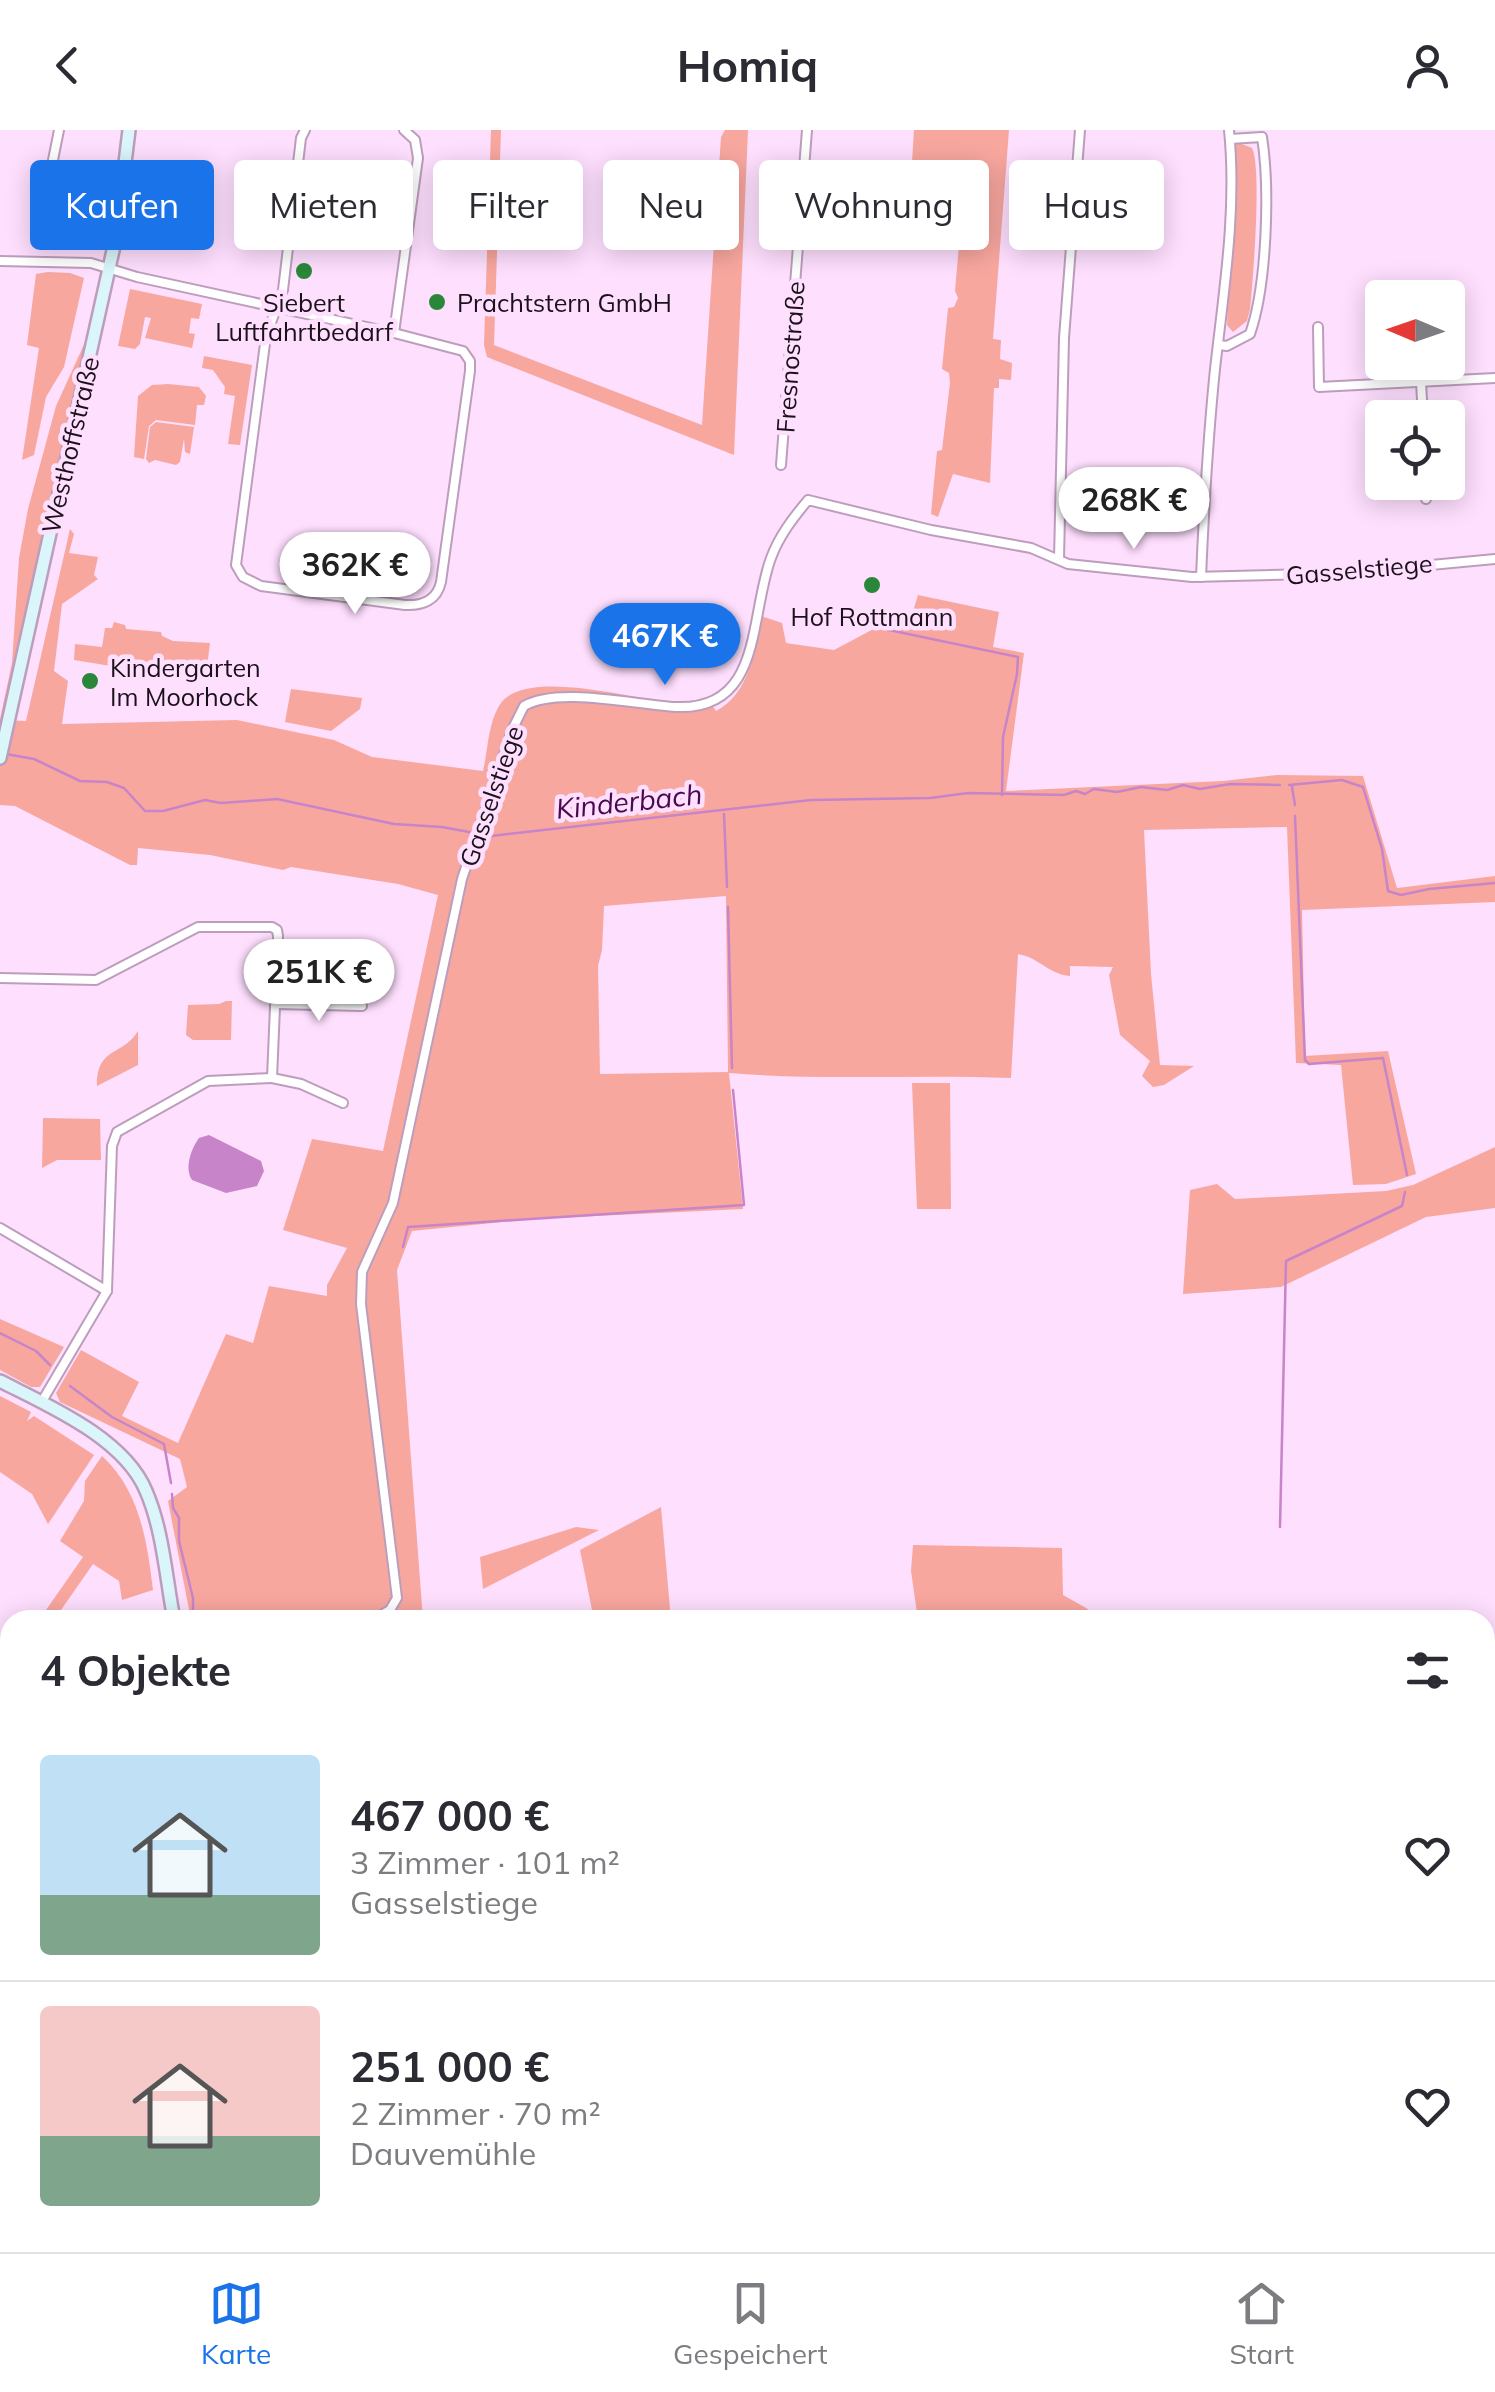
<!DOCTYPE html>
<html lang="de">
<meta charset="utf-8">
<style>
:root{--surface:#fff;--page:#f7f7f7;--text:#2b2b33;--muted:#7c7c81;--line:#e1e1e2;--accent:#1a73e8}
body{margin:0;font-family:Mulish,sans-serif;background:var(--page);color:var(--text);height:100vh;display:flex;flex-direction:column;font-size:38px;white-space:nowrap}
*{box-sizing:border-box;margin:0}
p{font-size:32px;color:var(--muted)}
.icon{flex:none;width:55px;height:55px;fill:none;stroke:currentColor;stroke-width:2;stroke-linecap:round;stroke-linejoin:round}
.map{position:relative;flex:1;overflow:hidden}
.side{position:absolute;left:0px;top:1480px;width:1495px;height:642px;display:flex;flex-direction:column;background:var(--surface);border-radius:30px 30px 0 0;box-shadow:0 5px 25px #0003}
.side>*{flex:none}
.guide{position:absolute;left:30px;top:30px;width:1435px;height:90px;display:flex;gap:20px}
.needle{width:65px;rotate:272deg}
.controls{position:absolute;left:1365px;top:150px;display:grid;gap:20px}
.controls a{display:grid;place-items:center;width:100px;height:100px;border-radius:10px;background:var(--surface);box-shadow:0 5px 25px #0003;font-size:50px}
.price{position:absolute;translate:-50% -85px;padding:0 22px;border-radius:35px;background:#fff;color:#222;font-size:32px;line-height:65px;filter:drop-shadow(0 2px 5px #0008)}
.price::after{content:'';position:absolute;left:50%;top:60px;width:30px;height:22px;margin-left:-15px;background:inherit;clip-path:polygon(0 0,100% 0,50% 100%)}
.price.current{background:var(--accent);color:#fff}
ul{padding:0;list-style:none}
li{display:flex;align-items:center;gap:30px;height:250px;padding:0 40px}
li+li{border-top:2px solid var(--line)}
li span{display:grid;place-items:center;flex:none;width:280px;height:200px;border-radius:10px;color:#555}
li>.icon{margin-inline-start:auto}
span .icon{width:120px;height:120px;fill:#fffc;stroke-width:1}
li b{font-size:42px}
h2{display:flex;justify-content:space-between;align-items:center;height:120px;padding:0 40px;font-size:42px}
.pill{padding:0 35px;border-radius:10px;background:var(--surface);box-shadow:0 5px 25px #0003;font-size:35px;line-height:90px}
.pill.current{background:var(--accent);color:#fff}
header{display:flex;justify-content:space-between;align-items:center;height:130px;padding:0 40px;background:var(--surface);font-size:45px;font-weight:700}
.menu{display:flex;justify-content:space-around;align-items:center;height:140px;border-top:2px solid var(--line);background:var(--surface);font-size:28px;color:var(--muted)}
.menu a{display:grid;justify-items:center;gap:5px}
.menu .current{color:var(--accent)}
.map>svg:first-child{display:block}
.green{fill:#f8a79f;fill-rule:evenodd}
.water{fill:#c784c8}
.lines{fill:none;stroke-linecap:round;stroke-linejoin:round}
.stream{stroke:#c784c8;stroke-width:2.5}
.street-casing{stroke:#bc9ebc;stroke-width:12}
.secondary-casing{stroke:#bc9ebc;stroke-width:16}
.primary-casing{stroke:#5f99a4;stroke-width:18}
.street{stroke:#fff;stroke-width:8}
.secondary{stroke:#daf6fa;stroke-width:11}
.primary{stroke:#b5eef5;stroke-width:12}
.poi-dot{fill:#2a8739;stroke:#fedffe;stroke-width:4}
.labels{text-anchor:middle;dominant-baseline:central;stroke-width:9;stroke-linejoin:round;paint-order:stroke}
.poi-label{font-size:25px;fill:#1b111b;stroke:#fedffe}
.street-label{font-size:25px;fill:#1b111b;stroke:#fedffe}
.water-label{font-size:28px;font-style:italic;fill:#480a4c;stroke:#fedffe}
</style>
<header><svg class="icon" aria-label="back" viewBox="0 0 24 24"><path d="M15 5l-7 7 7 7"/></svg>Homiq<svg class="icon" aria-label="person" viewBox="0 0 24 24"><circle cx="12" cy="8" r="4"/><path d="M4 21q1-7 8-7t8 7"/></svg></header>
<div class="map">
<svg width="1495" height="2122" viewBox="0 0 1495 2122">
<rect width="100%" height="100%" fill="#fedffe"/>
<g class="green">
<polygon points="491,0 501,0 494,215 702,295 721,7 725,0 748,0 734,325 487,227 484,215"/>
<polygon points="914,0 1009,0 993,209 1001,210 1000,229 1012,233 1011,250 999,249 999,258 994,258 990,353 953,344 938,387 931,384 937,321 942,320 950,253 949,243 942,239 948,178 954,177 958,168 955,161 960,103 966,99 968,89 960,80 961,53 911,48"/>
<path d="M1239,13L1252,18C1262,38 1253,150 1250,179L1247,191L1233,202L1227,195L1235,15Z"/>
<polygon points="48,142 70,143 84,148 64,237 46,267 34,325 22,330 39,218 27,215 36,144"/>
<polygon points="130,159 202,174 199,189 191,188 189,203 195,204 192,218 145,208 151,188 145,187 140,214 135,219 118,216"/>
<path d="M86,210L88,216L3,590L26,591L70,399L74,404L69,423L98,427L94,445L98,449L62,474L54,541L68,551L62,594L237,590L334,610L372,627L483,641C488,621 488,591 501,573C528,537 636,571 676,572C686,572 697,570 707,568L716,581C749,564 755,521 761,486L782,493L786,513L834,520L881,495L908,498L918,465L999,482L993,517L1024,523L1006,661L1223,651L1277,645L1363,646L1397,758L1495,746V772L1302,780L1305,926L1388,921L1416,1044L1386,1054L1353,1055L1341,935L1296,933L1287,697L1144,700L1151,844L1160,935L1194,936L1164,955L1153,957L1142,946L1150,931L1120,905L1109,845L1113,837L1070,836V846C1048,844 1040,828 1018,824L1011,948C917,944 822,951 729,943L743,1079L533,1089L412,1101L397,1140L423,1490H191L168,1371L187,1357L180,1329L60,1272L56,1263L81,1220L139,1252L122,1286L178,1313L226,1204L253,1213L269,1156L327,1166V1155L347,1118L283,1100L312,1009L383,1021L438,765L398,754L291,737L283,740L210,725L138,718L137,735H130L15,676L0,675V589L12,533L19,428L28,379L56,276ZM726,766L728,942L600,944L598,836L602,820L604,776Z"/>
<polygon points="204,226 252,235 240,315 228,314 235,266 224,264 225,257 213,240 202,238"/>
<polygon points="168,254 199,257 206,266 204,275 197,275 195,295 156,290 149,296 144,329 134,327 138,266 152,255"/>
<polygon points="156,292 194,297 190,324 185,322 184,309 180,332 176,335 155,330 149,333 146,329 150,297"/>
<polygon points="114,492 125,495 126,499 161,502 162,506 173,511 210,513 207,537 169,533 154,543 74,530 75,514 102,517 105,498 112,498"/>
<polygon points="291,559 362,568 360,579 331,601 285,592"/>
<polygon points="226,871 232,871 231,910 193,910 186,905 188,875 219,874"/>
<path d="M138,901V935L97,956C97,916 122,927 138,901Z"/>
<polygon points="912,953 950,953 951,1079 917,1079"/>
<polygon points="43,988 100,989 101,1030 57,1030 42,1038"/>
<polygon points="1495,1017 1495,1078 1426,1087 1281,1157 1183,1164 1190,1060 1217,1054 1235,1069 1386,1061 1413,1055"/>
<polygon points="0,1189 64,1217 40,1257 31,1257 0,1240"/>
<polygon points="0,1266 31,1282 27,1291 34,1286 94,1325 48,1394 32,1364 0,1342"/>
<path d="M102,1326C140,1361 147,1411 153,1460L122,1470L119,1451L93,1434L54,1490H39L83,1427L60,1411L84,1371L85,1351Z"/>
<polygon points="661,1377 671,1490 594,1490 580,1420"/>
<polygon points="576,1397 599,1400 483,1459 480,1427"/>
<polygon points="913,1415 1062,1418 1063,1465 1088,1479 1084,1490 918,1490 911,1441"/>
<polygon points="1094,1481 1230,1484 1228,1490 1091,1490"/>
<polygon points="1494,1754 1495,2122 1299,2122 1299,2113 1485,2112 1485,1763"/>
<polygon points="10,2037 10,2112 425,2112 426,2122 0,2122 0,2051"/>
</g>
<path class="water" d="M209,1005L261,1031L264,1041L257,1056L226,1063L192,1050C184,1038 191,1019 199,1008Z"/>
<g class="lines">
<g class="stream">
<polyline points="889,500 1018,527 1017,544 1003,607 1002,665"/>
<polyline points="6,624 34,629 80,651 107,652 124,658 145,681 163,681 205,670 221,673 277,669 394,694 442,697 491,706 811,670 930,668 968,663 1064,665 1076,661 1085,664 1094,659 1117,662 1141,657 1167,660 1183,655 1200,659 1230,654 1280,655"/>
<polyline points="1289,655 1342,650 1363,657 1382,719 1388,761 1401,765 1429,759 1495,753"/>
<polyline points="1292,657 1295,675"/>
<polyline points="724,684 727,757"/>
<polyline points="1295,686 1305,930 1309,934 1383,928 1407,1045"/>
<polyline points="728,777 732,938"/>
<polyline points="403,1117 408,1097 744,1075 733,960"/>
<polyline points="0,1203 36,1221 50,1235"/>
<polyline points="70,1256 112,1287 164,1314 171,1353"/>
<polyline points="172,1364 173,1378 179,1388 179,1411 193,1468 193,1486 198,1490"/>
<polyline points="1280,1397 1286,1131 1402,1076 1405,1062"/>
<polyline points="347,2117 348,2122"/>
</g>
<g class="street-casing">
<g id="street">
<polyline points="46,65 59,0"/>
<path d="M0,131L91,133L137,147L394,203L463,221L470,231V241L441,452C437,470 423,476 405,475L261,456L243,447L236,435L266,206L283,160L301,8L305,0"/>
<polyline points="1318,197 1319,257 1495,248"/>
<polyline points="394,203 418,28 415,10 404,0"/>
<path d="M1218,215L1227,216L1250,204C1267,155 1270,59 1262,7L1230,9"/>
<polyline points="1421,252 1423,288"/>
<polyline points="781,335 807,0"/>
<polyline points="1425,352 1426,369"/>
<polyline points="1059,429 1064,208 1080,0"/>
<path d="M1201,447C1204,377 1208,308 1215,239C1224,159 1237,80 1229,0"/>
<polyline points="0,848 96,850 198,797 272,797 277,800 278,806 272,948 208,951 117,1002 112,1016 107,1161 41,1273"/>
<polyline points="276,874 362,876"/>
<polyline points="272,948 301,954 343,973"/>
<polyline points="0,1098 107,1161"/>
<path d="M373,1490L390,1480L397,1468L361,1174L362,1142L393,1073L462,749L512,600L524,576C558,556 636,575 676,577C763,581 749,487 771,428C779,406 793,388 808,370L931,400L1031,418L1068,434L1192,447L1346,443L1495,429"/>
<polyline points="0,1742 10,1734"/>
</g>
</g>
<g class="secondary-casing">
<g id="secondary">
<polyline points="0,628 116,107 129,0"/>
<path d="M0,1251C49,1276 124,1308 146,1361C163,1400 166,1448 174,1490"/>
<polyline points="435,2112 437,2122"/>
</g>
</g>
<g class="primary-casing">
<g id="primary">
<polyline points="1485,1726 1495,1716"/>
<polyline points="1485,1741 1495,1731"/>
<polyline points="1079,2122 1088,2112"/>
<polyline points="1096,2122 1106,2112"/>
</g>
</g>
<use href="#street" class="street"/>
<use href="#secondary" class="secondary"/>
<use href="#primary" class="primary"/>
</g>
<g class="poi-dot">
<circle cx="304" cy="141" r="10"/>
<circle cx="437" cy="172" r="10"/>
<circle cx="872" cy="455" r="10"/>
<circle cx="90" cy="551" r="10"/>
</g>
<g class="labels">
<g class="poi-label">
<text x="304" y="172">Siebert<tspan x="304" dy="29">Luftfahrtbedarf</tspan></text>
<text x="457" y="172" text-anchor="start">Prachtstern GmbH</text>
<text x="872" y="486">Hof Rottmann</text>
<text x="110" y="537" text-anchor="start">Kindergarten<tspan x="110" dy="29">Im Moorhock</tspan></text>
</g>
<g class="street-label">
<text transform="translate(790 227) rotate(-86)">Fresnostraße</text>
<text transform="translate(70 315) rotate(-77)">Westhoffstraße</text>
<text transform="translate(1359 439) rotate(-5)">Gasselstiege</text>
<text transform="translate(491 666) rotate(-71)">Gasselstiege</text>
</g>
<g class="water-label">
<text transform="translate(629 671) rotate(-6)">Kinderbach</text>
</g>
</g>
</svg>
<div class="controls">
<a><svg class="needle" viewBox="-14 -14 28 28"><path d="M0-13l5 13h-10z" fill="#e53935"/><path d="M0 13l5-13h-10z" fill="#7c7c81"/></svg></a>
<a><svg class="icon" aria-label="locate" viewBox="0 0 24 24"><circle cx="12" cy="12" r="6"/><path d="M12 2v4M12 18v4M2 12h4M18 12h4"/></svg></a>
</div>
<b class="price" style="left:1134px;top:422px">268K €</b>
<b class="price" style="left:355px;top:487px">362K €</b>
<b class="price current" style="left:665px;top:558px">467K €</b>
<b class="price" style="left:319px;top:894px">251K €</b>
<div class="guide">
<a class="pill current">Kaufen</a>
<a class="pill">Mieten</a>
<a class="pill">Filter</a>
<a class="pill">Neu</a>
<a class="pill">Wohnung</a>
<a class="pill">Haus</a>
</div>
<section class="side">
<h2>4 Objekte<svg class="icon" aria-label="filters" viewBox="0 0 24 24"><path d="M4 7h16M4 17h16"/><circle cx="9" cy="7" r="2"/><circle cx="15" cy="17" r="2"/></svg></h2>
<ul>
<li><span style="background:linear-gradient(#bfe0f5 70%,#7fa58c 0)"><svg class="icon" aria-label="home" viewBox="0 0 24 24"><path d="M3 11l9-7 9 7M6 9v11h12V9"/></svg></span><div><b>467 000 €</b><p>3 Zimmer · 101 m²</p><p>Gasselstiege</p></div><svg class="icon" aria-label="heart" viewBox="0 0 24 24"><path d="M12 20l-8-8c-3-5 5-10 8-4 3-6 11-1 8 4z"/></svg></li>
<li><span style="background:linear-gradient(#f6c9c9 65%,#7fa58c 0)"><svg class="icon" aria-label="home" viewBox="0 0 24 24"><path d="M3 11l9-7 9 7M6 9v11h12V9"/></svg></span><div><b>251 000 €</b><p>2 Zimmer · 70 m²</p><p>Dauvemühle</p></div><svg class="icon" aria-label="heart" viewBox="0 0 24 24"><path d="M12 20l-8-8c-3-5 5-10 8-4 3-6 11-1 8 4z"/></svg></li>
</ul>
</section>
</div>
<nav class="menu">
<a class="current"><svg class="icon" aria-label="map" viewBox="0 0 24 24"><path d="M3 6l6-2 6 2 6-2v14l-6 2-6-2-6 2zM9 4v14M15 6v14"/></svg>Karte</a>
<a><svg class="icon" aria-label="saved" viewBox="0 0 24 24"><path d="M7 4h10v16l-5-4-5 4z"/></svg>Gespeichert</a>
<a><svg class="icon" aria-label="home" viewBox="0 0 24 24"><path d="M3 11l9-7 9 7M6 9v11h12V9"/></svg>Start</a>
</nav>
